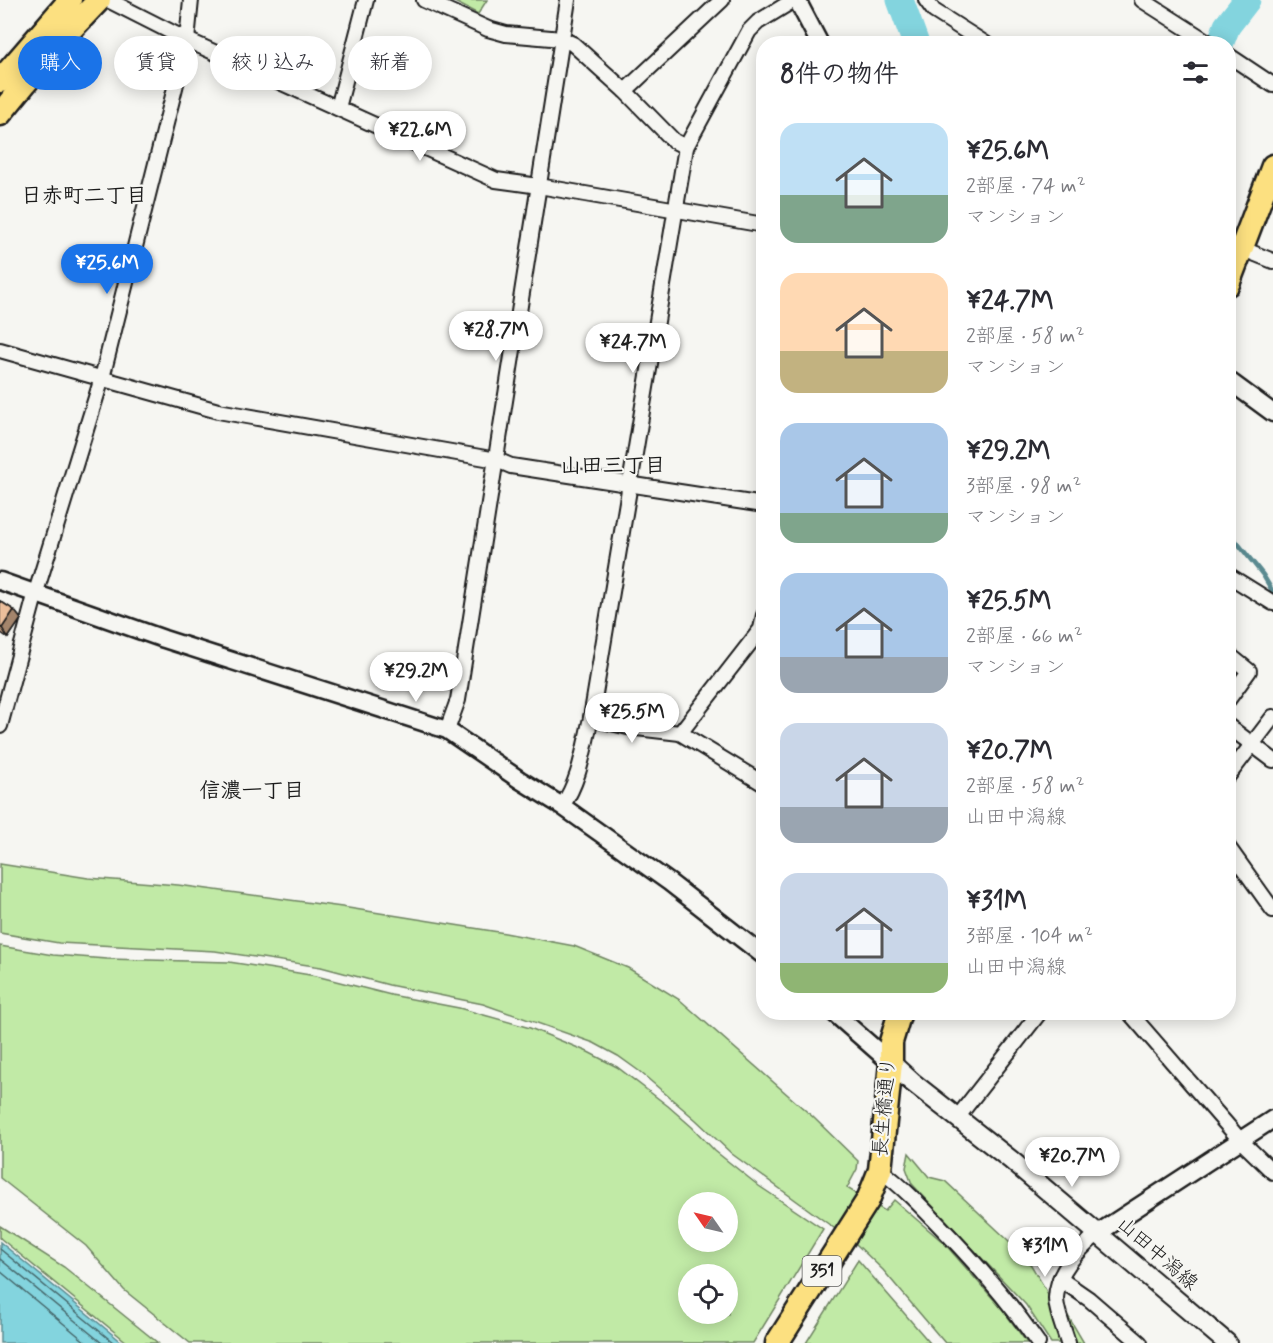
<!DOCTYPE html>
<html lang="ja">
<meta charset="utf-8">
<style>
:root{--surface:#fff;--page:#f2f2f3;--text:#2b2b33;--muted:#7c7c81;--accent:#1a73e8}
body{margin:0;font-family:Mynerve,"Klee One",sans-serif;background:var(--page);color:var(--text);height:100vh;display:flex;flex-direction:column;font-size:22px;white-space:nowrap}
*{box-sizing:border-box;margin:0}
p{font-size:20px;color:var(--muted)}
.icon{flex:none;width:33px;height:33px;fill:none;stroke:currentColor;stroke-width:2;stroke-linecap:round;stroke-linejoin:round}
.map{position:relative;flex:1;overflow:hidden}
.sheet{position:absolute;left:756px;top:36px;width:480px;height:984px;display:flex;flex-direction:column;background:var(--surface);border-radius:24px;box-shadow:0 3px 15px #0003}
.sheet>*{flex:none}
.top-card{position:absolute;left:18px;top:36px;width:570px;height:54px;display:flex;gap:12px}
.needle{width:39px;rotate:304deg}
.buttons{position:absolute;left:678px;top:1192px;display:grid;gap:12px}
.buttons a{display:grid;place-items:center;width:60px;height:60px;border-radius:50%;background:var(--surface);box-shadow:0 3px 15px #0003;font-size:30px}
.price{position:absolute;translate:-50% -51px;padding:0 14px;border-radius:21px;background:#fff;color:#222;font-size:20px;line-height:39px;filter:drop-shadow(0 2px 3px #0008)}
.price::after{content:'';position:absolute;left:50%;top:36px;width:18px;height:14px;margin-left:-9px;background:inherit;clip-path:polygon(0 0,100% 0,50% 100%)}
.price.current{background:var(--accent);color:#fff}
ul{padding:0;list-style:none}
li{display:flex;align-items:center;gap:18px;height:150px;padding:0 24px}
li span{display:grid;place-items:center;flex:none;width:168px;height:120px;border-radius:18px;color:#555}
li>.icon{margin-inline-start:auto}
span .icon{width:72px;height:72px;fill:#fffc;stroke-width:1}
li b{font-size:26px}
h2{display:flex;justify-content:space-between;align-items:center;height:72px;padding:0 24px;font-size:26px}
.pill{padding:0 21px;border-radius:27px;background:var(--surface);box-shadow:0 3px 15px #0003;font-size:21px;line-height:54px}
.pill.current{background:var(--accent);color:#fff}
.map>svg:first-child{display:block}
.green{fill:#c1eaa6;stroke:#6e8361;stroke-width:1.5;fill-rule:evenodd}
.water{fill:#83d4de;stroke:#5a8a90;stroke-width:1.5}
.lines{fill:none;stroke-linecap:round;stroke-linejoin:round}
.shore{stroke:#45666a;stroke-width:1.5}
.stream{stroke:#5a8a90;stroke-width:4.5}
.river{stroke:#83d4de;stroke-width:27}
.minor-casing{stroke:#1c1c1c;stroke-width:18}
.tertiary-casing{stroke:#1c1c1c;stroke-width:21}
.secondary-casing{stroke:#1c1c1c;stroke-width:22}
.trunk-casing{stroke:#1c1c1c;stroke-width:27}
.minor{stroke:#f6f6f2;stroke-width:14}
.tertiary{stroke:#f6f6f2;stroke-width:16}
.secondary{stroke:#f6f6f2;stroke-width:18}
.trunk{stroke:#fce080;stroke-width:22}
.wall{fill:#caa385;stroke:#1c1c1c;stroke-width:1.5}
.shaded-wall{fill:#a4856c;stroke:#1c1c1c;stroke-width:1.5}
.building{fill:#ebbe9b;stroke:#1c1c1c;stroke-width:1.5}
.labels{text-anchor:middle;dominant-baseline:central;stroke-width:4.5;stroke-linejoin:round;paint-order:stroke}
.shield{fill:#f6f6f2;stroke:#5d5d5c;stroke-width:1.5}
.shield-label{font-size:18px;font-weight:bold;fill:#1c1c1c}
.street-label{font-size:20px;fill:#1c1c1c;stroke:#f6f6f2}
.neighbourhood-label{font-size:21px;font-weight:bold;fill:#1c1c1c;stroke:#f6f6f2}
</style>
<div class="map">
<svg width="1273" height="1343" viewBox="0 0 1273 1343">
<rect width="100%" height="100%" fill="#f6f6f2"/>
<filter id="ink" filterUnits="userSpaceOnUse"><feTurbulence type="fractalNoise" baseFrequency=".0167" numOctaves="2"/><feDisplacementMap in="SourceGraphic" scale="12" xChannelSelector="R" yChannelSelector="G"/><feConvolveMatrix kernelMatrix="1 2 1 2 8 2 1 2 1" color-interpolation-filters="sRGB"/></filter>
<g filter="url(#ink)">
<g class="green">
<polygon points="451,0 487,0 478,14"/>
<polygon points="0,864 88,878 178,885 342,907 505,933 574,946 628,968 680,1000 813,1117 858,1161 857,1169 847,1188 885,1211 894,1200 944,1243 1003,1310 1027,1343 945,1343 883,1270 856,1244 732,1154 696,1120 639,1071 618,1056 594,1043 483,1004 389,985 321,967 215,951 59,943 0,933"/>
<path d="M0,946L53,955L107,959L229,962L280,970L316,976L391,995L459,1008L530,1028L588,1052L617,1067L668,1106L692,1127L715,1151L759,1186L823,1229L753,1343H190L124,1290L86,1246L0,1178ZM688,1203H728V1242H688ZM688,1275H728V1314H688Z"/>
<polygon points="909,1153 929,1177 945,1181 1009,1241 1031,1265 1046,1290 1051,1304 1064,1309 1084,1343 1051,1343 1026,1305 912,1184 906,1168"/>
<polygon points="0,1226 64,1267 158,1343 128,1343 0,1238"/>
<polygon points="858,1260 930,1343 806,1343"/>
</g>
<polygon class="water" points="0,1242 123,1343 0,1343"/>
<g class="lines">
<g class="shore">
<polyline points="0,1249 114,1343"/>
<polyline points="0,1259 102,1343"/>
<polyline points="0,1271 87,1343"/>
</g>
<polyline class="stream" points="1228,531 1263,575 1273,592"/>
<g class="river">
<polyline points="900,0 916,44"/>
<polyline points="1220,44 1227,26 1247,0"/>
</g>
<g class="minor-casing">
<g id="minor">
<polyline points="108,0 187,40 496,180 539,186 764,225"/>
<polyline points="424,0 488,29 506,34 562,39 573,44 625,91 674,141 686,147"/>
<polyline points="926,0 934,11 986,44"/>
<polyline points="1142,0 1211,44"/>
<polyline points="1228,55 1273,85"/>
<polyline points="625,91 722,0"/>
<polyline points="338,108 366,0"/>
<polyline points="1243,249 1273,261"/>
<polyline points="0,350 218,411 497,460 511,466 764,505"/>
<polyline points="1228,575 1273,603"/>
<polyline points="1228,654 1249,671 1228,700"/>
<polyline points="591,718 628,727 680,733 764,784"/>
<polyline points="0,726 36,592 102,378 187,40 191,0"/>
<polyline points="1228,726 1273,760"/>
<polyline points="447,730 458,700 568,0"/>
<polyline points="680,733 761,629 764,615"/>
<polyline points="1228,776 1273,717"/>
<path d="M562,806C580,781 584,747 591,718L686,147L749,31L758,22L794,0"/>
<polyline points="1228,847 1273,910"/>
<polyline points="1129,1012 1241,1141 1273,1172"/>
<polyline points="957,1118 1040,1012"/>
<path d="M880,1170C902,1186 921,1206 940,1226C976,1263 1009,1301 1038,1343"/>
<polyline points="1060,1279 1089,1299 1140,1343"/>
<path d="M1068,1343C1064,1329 1056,1312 1056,1298C1057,1270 1079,1250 1098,1233"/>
</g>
</g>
<g class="tertiary-casing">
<g id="tertiary">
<polyline points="797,0 820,44"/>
<polyline points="1228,380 1273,413"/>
<polyline points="0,581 164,639 447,730 520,780 562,806 669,882 764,956"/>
<polyline points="833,1012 891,1063"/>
<polyline points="1098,1233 1273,1119"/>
</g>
</g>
<g class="secondary-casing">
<polyline id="secondary" points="891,1063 912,1082 1011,1160 1227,1343"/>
</g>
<g class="trunk-casing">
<g id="trunk">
<polyline points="0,81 70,0"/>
<polyline points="0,114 58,43 99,0"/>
<polyline points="1228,284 1273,166"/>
<polyline points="777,1343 868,1200 880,1170 891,1063 891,1042 900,1012"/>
</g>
</g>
<use href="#minor" class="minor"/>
<use href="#tertiary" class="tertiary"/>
<use href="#secondary" class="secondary"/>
<use href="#trunk" class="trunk"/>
</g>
<polygon class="wall" points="0,601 14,610 21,619 8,638 0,632"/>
<polygon class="shaded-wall" points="14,610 21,619 8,638 2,628"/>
<polygon class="building" points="0,601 14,610 2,628 0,627"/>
</g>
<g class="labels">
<rect class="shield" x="802.5" y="1256" width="39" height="30" rx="4.5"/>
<g class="shield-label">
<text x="822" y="1271">351</text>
</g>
<g class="street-label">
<text transform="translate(885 1107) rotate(-85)">長生橋通り</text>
<text transform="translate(1157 1254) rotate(41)">山田中潟線</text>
</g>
<g class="neighbourhood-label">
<text x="84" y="196">日赤町二丁目</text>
<text x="613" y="466">山田三丁目</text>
<text x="252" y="791">信濃一丁目</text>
</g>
</g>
</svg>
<div class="buttons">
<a><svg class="needle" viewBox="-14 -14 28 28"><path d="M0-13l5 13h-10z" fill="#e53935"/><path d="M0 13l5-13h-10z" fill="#7c7c81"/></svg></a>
<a><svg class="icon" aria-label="locate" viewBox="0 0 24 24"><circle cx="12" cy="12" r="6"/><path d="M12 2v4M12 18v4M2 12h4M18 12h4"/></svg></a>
</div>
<b class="price" style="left:420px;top:162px">¥22.6M</b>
<b class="price current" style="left:107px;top:295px">¥25.6M</b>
<b class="price" style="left:496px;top:362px">¥28.7M</b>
<b class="price" style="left:633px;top:374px">¥24.7M</b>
<b class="price" style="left:416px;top:703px">¥29.2M</b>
<b class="price" style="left:632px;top:744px">¥25.5M</b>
<b class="price" style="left:1072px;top:1188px">¥20.7M</b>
<b class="price" style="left:1045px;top:1278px">¥31M</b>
<div class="top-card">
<a class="pill current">購入</a>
<a class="pill">賃貸</a>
<a class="pill">絞り込み</a>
<a class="pill">新着</a>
</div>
<section class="sheet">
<h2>8件の物件<svg class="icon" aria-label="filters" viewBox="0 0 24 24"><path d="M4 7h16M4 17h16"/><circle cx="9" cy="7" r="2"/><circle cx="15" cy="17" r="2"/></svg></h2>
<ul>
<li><span style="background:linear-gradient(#bfe0f5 60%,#7fa58c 0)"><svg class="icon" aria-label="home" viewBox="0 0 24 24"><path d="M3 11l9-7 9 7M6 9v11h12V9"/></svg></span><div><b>¥25.6M</b><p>2部屋 · 74 m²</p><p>マンション</p></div></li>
<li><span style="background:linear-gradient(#ffd9b3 65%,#c2b280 0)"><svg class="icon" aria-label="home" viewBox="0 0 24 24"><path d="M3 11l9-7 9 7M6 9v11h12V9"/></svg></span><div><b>¥24.7M</b><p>2部屋 · 58 m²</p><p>マンション</p></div></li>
<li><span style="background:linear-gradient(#a9c7e8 75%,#7fa58c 0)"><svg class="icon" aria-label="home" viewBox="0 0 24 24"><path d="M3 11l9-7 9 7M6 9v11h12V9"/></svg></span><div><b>¥29.2M</b><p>3部屋 · 98 m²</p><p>マンション</p></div></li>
<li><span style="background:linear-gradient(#a9c7e8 70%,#9aa5b1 0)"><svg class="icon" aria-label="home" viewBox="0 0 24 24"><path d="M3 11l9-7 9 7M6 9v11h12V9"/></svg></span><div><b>¥25.5M</b><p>2部屋 · 66 m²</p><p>マンション</p></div></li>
<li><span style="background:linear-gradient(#c9d6e8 70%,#9aa5b1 0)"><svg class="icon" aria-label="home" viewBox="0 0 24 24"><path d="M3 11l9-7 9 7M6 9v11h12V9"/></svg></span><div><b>¥20.7M</b><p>2部屋 · 58 m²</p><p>山田中潟線</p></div></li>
<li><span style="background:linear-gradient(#c9d6e8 75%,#8fb573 0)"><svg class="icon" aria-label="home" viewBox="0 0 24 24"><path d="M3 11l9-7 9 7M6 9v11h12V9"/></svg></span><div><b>¥31M</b><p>3部屋 · 104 m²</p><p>山田中潟線</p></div></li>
</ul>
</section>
</div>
